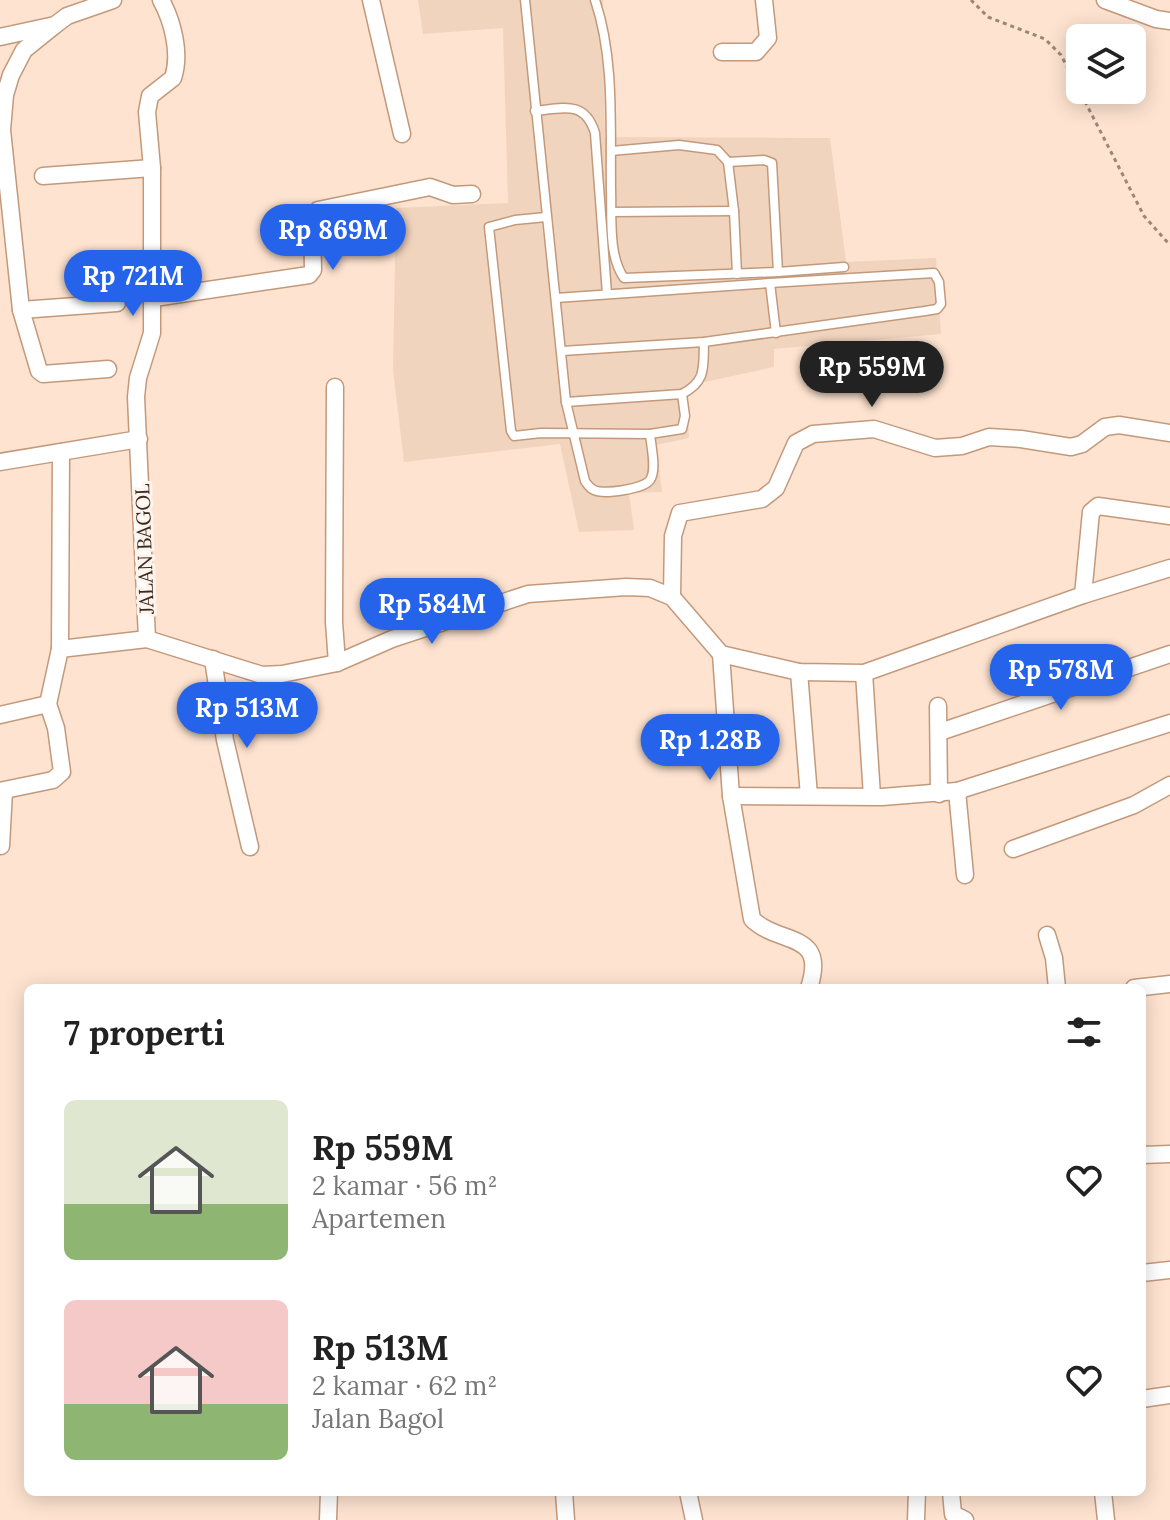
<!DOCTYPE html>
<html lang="id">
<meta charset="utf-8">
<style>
:root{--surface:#fff;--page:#f6f6f6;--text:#222;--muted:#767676;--accent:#2563eb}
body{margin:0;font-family:Lora,serif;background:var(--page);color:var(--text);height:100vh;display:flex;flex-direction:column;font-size:30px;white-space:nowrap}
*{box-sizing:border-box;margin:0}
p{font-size:26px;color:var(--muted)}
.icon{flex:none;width:44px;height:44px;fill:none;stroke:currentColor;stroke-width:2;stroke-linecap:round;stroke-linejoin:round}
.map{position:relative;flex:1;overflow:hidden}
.drawer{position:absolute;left:24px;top:984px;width:1122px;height:512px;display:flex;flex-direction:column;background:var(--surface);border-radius:12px;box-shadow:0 4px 20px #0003}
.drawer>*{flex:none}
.fabs{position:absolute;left:1066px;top:24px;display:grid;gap:16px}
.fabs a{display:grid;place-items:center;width:80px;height:80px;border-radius:12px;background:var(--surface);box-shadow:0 4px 20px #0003;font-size:40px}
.price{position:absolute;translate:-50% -68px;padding:0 18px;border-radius:28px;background:var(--accent);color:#fff;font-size:26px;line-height:52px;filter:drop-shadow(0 2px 4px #0008)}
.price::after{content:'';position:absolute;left:50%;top:48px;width:24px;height:18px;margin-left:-12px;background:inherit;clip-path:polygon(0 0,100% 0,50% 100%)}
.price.active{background:#222;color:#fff}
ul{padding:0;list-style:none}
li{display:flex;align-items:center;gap:24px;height:200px;padding:0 40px}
li span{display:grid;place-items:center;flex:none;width:224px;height:160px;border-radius:12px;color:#555}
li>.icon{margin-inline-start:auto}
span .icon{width:96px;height:96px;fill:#fffc;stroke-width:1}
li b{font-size:34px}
h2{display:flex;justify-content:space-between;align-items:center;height:96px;padding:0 40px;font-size:34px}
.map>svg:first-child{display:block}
.built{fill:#f1d4be}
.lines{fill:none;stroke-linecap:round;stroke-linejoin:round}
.lane-casing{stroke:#c3997b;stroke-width:11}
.street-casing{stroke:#c3997b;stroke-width:19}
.path{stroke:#9c8677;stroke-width:3;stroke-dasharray:4 4;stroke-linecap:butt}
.lane{stroke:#fff;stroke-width:8}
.street{stroke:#fff;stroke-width:16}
.labels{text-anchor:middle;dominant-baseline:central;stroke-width:6;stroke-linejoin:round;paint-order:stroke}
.street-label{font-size:20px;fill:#3b2a1e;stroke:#fdf4ee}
</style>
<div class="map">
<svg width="1170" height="1520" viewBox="0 0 1170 1520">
<rect width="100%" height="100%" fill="#fee3d0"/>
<polygon class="built" points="418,0 603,0 605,137 830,138 846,262 936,258 941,334 774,349 774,367 686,386 689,438 656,445 662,492 629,493 634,530 579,532 560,444 404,462 393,370 396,208 508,203 503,28 423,34"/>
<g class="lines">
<g class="lane-casing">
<g id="lane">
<path d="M525,0L566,402L585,481C588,485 589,488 594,490C603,495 644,489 650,480C657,470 651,446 650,434"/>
<path d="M595,0C615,59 610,127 611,189C612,216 608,256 624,278L778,272L844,267"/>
<path d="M535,111C563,108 585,100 595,133L607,294"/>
<polyline points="611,151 679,145 717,150 728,162 734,211 737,274"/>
<polyline points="728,162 764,160 772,163 778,272"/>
<polyline points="612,212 734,211"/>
<polyline points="546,217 515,220 489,227 511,431 514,436 541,433 650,434 682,429 685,416 682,394"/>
<polyline points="556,298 770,283 776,333"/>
<polyline points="562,351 704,342 925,311 937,309 941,304 939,282 934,273 770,283"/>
<path d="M566,402L682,394C707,381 703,367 704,342"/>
</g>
</g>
<g class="street-casing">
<g id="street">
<polyline points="371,0 402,134"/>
<polyline points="1105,0 1156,19 1170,21"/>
<polyline points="55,25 24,50 11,75 5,95 2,130 21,310 39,371 43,374 108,369"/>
<polyline points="0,37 55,25 67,16 113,0"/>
<polyline points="722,52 756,52 768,38 764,0"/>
<polyline points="43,176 152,168"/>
<polyline points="154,298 309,275 313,270 312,217 318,210 430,187 453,195 472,194"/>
<polyline points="21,310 117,303"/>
<polyline points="335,387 334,622 337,663"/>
<polyline points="0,462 139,439"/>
<polyline points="1083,595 1091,512 1098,506 1170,516"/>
<polyline points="672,597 673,536 680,513 762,499 776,488 796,443 813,434 874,429 935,448 962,446 989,437 1021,439 1071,447 1082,444 1105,427 1119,425 1170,433"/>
<path d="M147,639L136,397L138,378L152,333V168L147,112L150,96L173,78C181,54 173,22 161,0"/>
<polyline points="60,649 61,452"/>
<polyline points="721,654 799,672 864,673 1083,595 1170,568"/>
<path d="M721,654L731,796L752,919C779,946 828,930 809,988"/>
<polyline points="213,659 225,740 250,847"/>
<polyline points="799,672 809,796"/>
<polyline points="864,673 872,796"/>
<polyline points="938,706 939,794"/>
<polyline points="0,715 48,704 60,649 147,639 262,675 282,674 337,663 392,639 528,594 626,587 650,588 672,597 721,654"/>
<polyline points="940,732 1170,654"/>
<polyline points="0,791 53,780 62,772 56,728 48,704"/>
<polyline points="957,791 965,875"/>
<polyline points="731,796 882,797 957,791 1170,723"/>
<polyline points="1,846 4,791"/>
<polyline points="1013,849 1134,805 1170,785"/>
<polyline points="1047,935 1054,958 1057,988"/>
<polyline points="1134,988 1170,984"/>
<polyline points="1142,1155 1170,1154"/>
<polyline points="1142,1273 1170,1270"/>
<polyline points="1142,1399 1170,1395"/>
<polyline points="564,1492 566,1520"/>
<polyline points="688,1492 694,1520"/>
<polyline points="951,1492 953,1514 965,1520"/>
<polyline points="1103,1492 1106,1520"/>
<polyline points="328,1520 329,1492"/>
<polyline points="916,1520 917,1492"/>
</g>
</g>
<polyline class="path" points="971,0 988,17 1045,39 1061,55 1144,216 1170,245"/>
<use href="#lane" class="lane"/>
<use href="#street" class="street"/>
</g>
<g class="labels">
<g class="street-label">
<text transform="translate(144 549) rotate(-92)">JALAN BAGOL</text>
</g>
</g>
</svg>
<div class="fabs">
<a><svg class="icon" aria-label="layers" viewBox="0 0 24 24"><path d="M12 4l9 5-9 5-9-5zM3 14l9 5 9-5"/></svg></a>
</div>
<b class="price" style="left:333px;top:272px">Rp 869M</b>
<b class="price" style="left:133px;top:318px">Rp 721M</b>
<b class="price active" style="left:872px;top:409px">Rp 559M</b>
<b class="price" style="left:432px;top:646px">Rp 584M</b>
<b class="price" style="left:1061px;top:712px">Rp 578M</b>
<b class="price" style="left:247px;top:750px">Rp 513M</b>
<b class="price" style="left:710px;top:782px">Rp 1.28B</b>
<section class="drawer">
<h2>7 properti<svg class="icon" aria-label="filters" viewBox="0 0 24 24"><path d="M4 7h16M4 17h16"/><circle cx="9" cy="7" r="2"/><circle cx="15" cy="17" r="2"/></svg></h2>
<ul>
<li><span style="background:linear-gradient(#dfe7d0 65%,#8fb573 0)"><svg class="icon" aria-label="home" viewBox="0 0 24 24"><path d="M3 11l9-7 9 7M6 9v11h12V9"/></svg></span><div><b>Rp 559M</b><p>2 kamar · 56 m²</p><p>Apartemen</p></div><svg class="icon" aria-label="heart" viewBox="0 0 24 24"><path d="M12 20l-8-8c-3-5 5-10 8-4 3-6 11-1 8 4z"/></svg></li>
<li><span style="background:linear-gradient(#f6c9c9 65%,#8fb573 0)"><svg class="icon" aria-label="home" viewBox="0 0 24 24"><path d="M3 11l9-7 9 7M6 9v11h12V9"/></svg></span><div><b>Rp 513M</b><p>2 kamar · 62 m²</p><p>Jalan Bagol</p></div><svg class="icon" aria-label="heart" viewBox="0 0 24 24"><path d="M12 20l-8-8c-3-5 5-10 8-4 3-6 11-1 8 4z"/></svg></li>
</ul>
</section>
</div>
